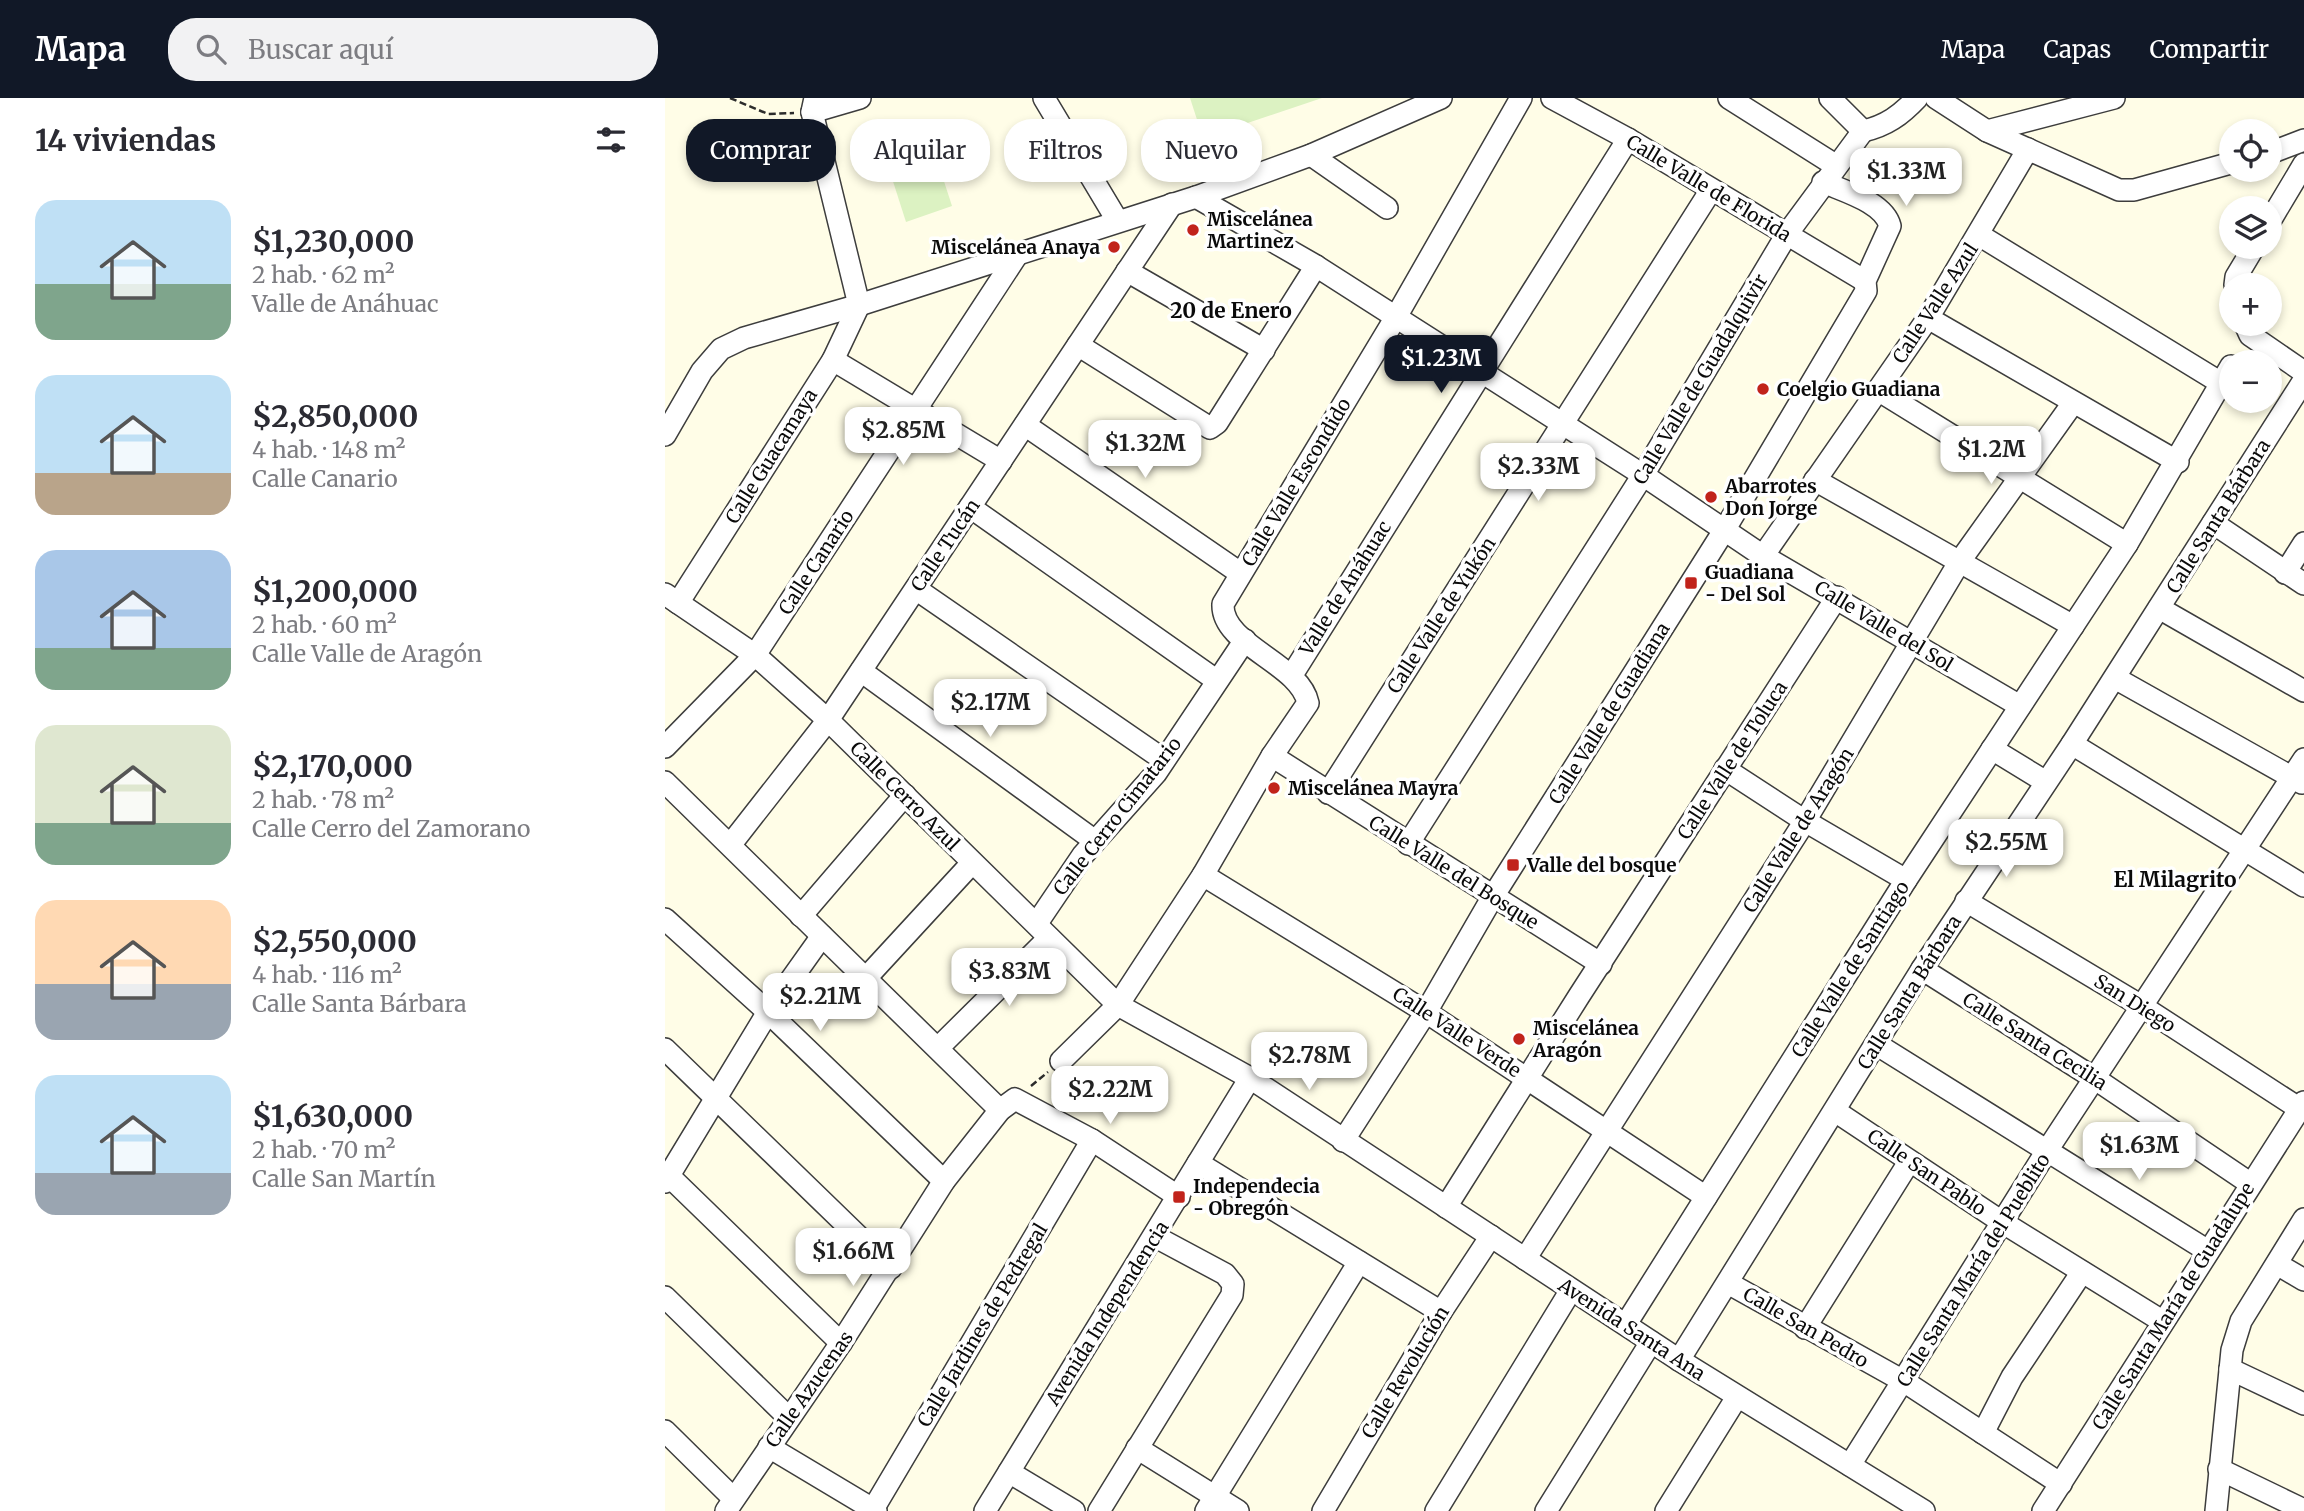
<!DOCTYPE html>
<html lang="es">
<meta charset="utf-8">
<style>
:root{--surface:#fff;--page:#f2f2f3;--text:#2b2b33;--muted:#7c7c81;--accent:#111827}
body{margin:0;font-family:Merriweather,serif;background:var(--page);color:var(--text);height:100vh;display:flex;flex-direction:column;font-size:26px;white-space:nowrap}
*{box-sizing:border-box;margin:0}
p{font-size:23px;color:var(--muted)}
.icon{flex:none;width:38px;height:38px;fill:none;stroke:currentColor;stroke-width:2;stroke-linecap:round;stroke-linejoin:round}
.map{position:relative;flex:1;overflow:hidden}
.drawer{display:flex;flex-direction:column;background:var(--surface);width:665px}
.drawer>*{flex:none}
.guide{position:absolute;left:21px;top:21px;width:665px;height:63px;display:flex;gap:14px}
.buttons{position:absolute;left:1554px;top:21px;display:grid;gap:14px}
.buttons a{display:grid;place-items:center;width:63px;height:63px;border-radius:50%;background:var(--surface);box-shadow:0 4px 10px #0003;font-size:35px}
.price{position:absolute;translate:-50% -60px;padding:0 16px;border-radius:14px;background:#fff;color:#222;font-size:23px;line-height:46px;filter:drop-shadow(0 2px 4px #0008)}
.price::after{content:'';position:absolute;left:50%;top:42px;width:21px;height:16px;margin-left:-10px;background:inherit;clip-path:polygon(0 0,100% 0,50% 100%)}
.price.selected{background:var(--accent);color:#fff}
ul{padding:0;list-style:none}
li{display:flex;align-items:center;gap:21px;height:175px;padding:0 35px}
li span{display:grid;place-items:center;flex:none;width:196px;height:140px;border-radius:21px;color:#555}
li>.icon{margin-inline-start:auto}
span .icon{width:84px;height:84px;fill:#fffc;stroke-width:1}
li b{font-size:30px}
h2{display:flex;justify-content:space-between;align-items:center;height:84px;padding:0 35px;font-size:30px}
.pill{padding:0 24px;border-radius:28px;background:var(--surface);box-shadow:0 4px 10px #0003;font-size:24px;line-height:63px}
.pill.selected{background:var(--accent);color:#fff}
header{display:flex;align-items:center;gap:42px;box-sizing:border-box;height:98px;padding:0 35px;background:var(--accent);color:#fff}
header strong{font-size:33px}
nav{display:flex;gap:38px;margin-inline-start:auto;font-size:24px}
.search{width:490px;height:63px;background:var(--page);display:flex;align-items:center;gap:18px;box-sizing:border-box;padding:0 24px;border-radius:28px;color:var(--muted);font-size:26px}
main{display:flex;flex:1;min-height:0}
.map>svg:first-child{display:block}
.pitch{fill:#dcf2c2}
.lines{fill:none;stroke-linecap:round;stroke-linejoin:round}
.minor-casing{stroke:#3d3d3d;stroke-width:24}
.path{stroke:#2c2c2c;stroke-width:2.5;stroke-dasharray:7 3.5;stroke-linecap:butt}
.minor{stroke:#fff;stroke-width:21}
.poi-dot{fill:#c1231b;stroke:#fff;stroke-width:2.5}
.labels{text-anchor:middle;dominant-baseline:central;stroke-width:7;stroke-linejoin:round;paint-order:stroke}
.street-label{font-size:19px;fill:#0a0a0a;stroke:#fff}
.poi-label{font-size:19px;font-weight:bold;fill:#0a0a0a;stroke:#fff;text-anchor:start}
.neighbourhood-label{font-size:21px;font-weight:bold;fill:#0a0a0a;stroke:#fff}
</style>
<header>
<strong>Mapa</strong>
<div class="search"><svg class="icon" aria-label="search" viewBox="0 0 24 24"><circle cx="10" cy="10" r="6"/><path d="M15 15l6 6"/></svg>Buscar aquí</div>
<nav><a>Mapa</a><a>Capas</a><a>Compartir</a></nav>
</header>
<main>
<section class="drawer">
<h2>14 viviendas<svg class="icon" aria-label="filters" viewBox="0 0 24 24"><path d="M4 7h16M4 17h16"/><circle cx="9" cy="7" r="2"/><circle cx="15" cy="17" r="2"/></svg></h2>
<ul>
<li><span style="background:linear-gradient(#bfe0f5 60%,#7fa58c 0)"><svg class="icon" aria-label="home" viewBox="0 0 24 24"><path d="M3 11l9-7 9 7M6 9v11h12V9"/></svg></span><div><b>$1,230,000</b><p>2 hab. · 62 m²</p><p>Valle de Anáhuac</p></div></li>
<li><span style="background:linear-gradient(#bfe0f5 70%,#b9a48a 0)"><svg class="icon" aria-label="home" viewBox="0 0 24 24"><path d="M3 11l9-7 9 7M6 9v11h12V9"/></svg></span><div><b>$2,850,000</b><p>4 hab. · 148 m²</p><p>Calle Canario</p></div></li>
<li><span style="background:linear-gradient(#a9c7e8 70%,#7fa58c 0)"><svg class="icon" aria-label="home" viewBox="0 0 24 24"><path d="M3 11l9-7 9 7M6 9v11h12V9"/></svg></span><div><b>$1,200,000</b><p>2 hab. · 60 m²</p><p>Calle Valle de Aragón</p></div></li>
<li><span style="background:linear-gradient(#dfe7d0 70%,#7fa58c 0)"><svg class="icon" aria-label="home" viewBox="0 0 24 24"><path d="M3 11l9-7 9 7M6 9v11h12V9"/></svg></span><div><b>$2,170,000</b><p>2 hab. · 78 m²</p><p>Calle Cerro del Zamorano</p></div></li>
<li><span style="background:linear-gradient(#ffd9b3 60%,#9aa5b1 0)"><svg class="icon" aria-label="home" viewBox="0 0 24 24"><path d="M3 11l9-7 9 7M6 9v11h12V9"/></svg></span><div><b>$2,550,000</b><p>4 hab. · 116 m²</p><p>Calle Santa Bárbara</p></div></li>
<li><span style="background:linear-gradient(#bfe0f5 70%,#9aa5b1 0)"><svg class="icon" aria-label="home" viewBox="0 0 24 24"><path d="M3 11l9-7 9 7M6 9v11h12V9"/></svg></span><div><b>$1,630,000</b><p>2 hab. · 70 m²</p><p>Calle San Martín</p></div></li>
</ul>
</section>
<div class="map">
<svg width="1639" height="1413" viewBox="0 0 1639 1413">
<rect width="100%" height="100%" fill="#fffde7"/>
<g class="pitch">
<polygon points="525,0 657,0 538,40"/>
<polygon points="264,37 287,108 241,124 217,49"/>
</g>
<g class="lines">
<g class="minor-casing">
<g id="minor">
<polyline points="379,0 452,122"/>
<polyline points="887,0 963,41 1200,183"/>
<polyline points="1064,0 1170,67"/>
<path d="M1165,0L1198,33C1221,28 1236,17 1252,0"/>
<polyline points="1271,0 1322,33 1454,92 1469,92 1566,65"/>
<polyline points="147,14 195,0"/>
<polyline points="1322,33 1449,0"/>
<polyline points="1605,55 1639,42"/>
<polyline points="646,57 722,110"/>
<polyline points="531,99 651,168 978,377 1098,458 1355,608"/>
<polyline points="1605,123 1639,66"/>
<polyline points="1314,137 1556,285"/>
<polyline points="462,173 599,252"/>
<polyline points="1570,187 1571,179 1589,149"/>
<polyline points="1263,220 1513,364"/>
<polyline points="1580,226 1585,237 1639,274"/>
<polyline points="413,247 545,330 552,325 651,168"/>
<polyline points="168,262 336,363"/>
<polyline points="1213,292 1462,446"/>
<polyline points="360,327 575,475"/>
<polyline points="0,337 37,273 56,251 79,240 194,207 531,99 646,57 776,0"/>
<polyline points="1150,382 1408,528"/>
<polyline points="305,409 551,582"/>
<polyline points="1548,425 1639,486"/>
<polyline points="1098,458 1263,220 1363,51"/>
<polyline points="1620,475 1639,445"/>
<polyline points="251,491 499,662"/>
<polyline points="0,496 90,557 163,622 453,907 585,980 1014,1262 1259,1413"/>
<polyline points="13,505 168,262 194,207 147,14 150,0"/>
<polyline points="1494,510 1639,593"/>
<polyline points="196,573 430,743"/>
<polyline points="627,577 963,41"/>
<polyline points="1450,580 1637,685"/>
<polyline points="1407,646 1639,788"/>
<polyline points="0,649 90,557 352,157"/>
<polyline points="1327,651 1381,684"/>
<polyline points="607,658 936,866"/>
<polyline points="1060,671 1140,723 1241,782"/>
<polyline points="0,684 335,1012"/>
<polyline points="663,695 1046,92"/>
<polyline points="66,746 163,622 507,106"/>
<polyline points="743,746 978,377 1122,136 1198,33"/>
<polyline points="538,777 761,914 1041,1099"/>
<polyline points="1301,803 1478,909 1635,1011"/>
<polyline points="136,818 240,697"/>
<polyline points="0,821 103,914 279,1083"/>
<polyline points="372,825 418,757 491,675 580,542"/>
<polyline points="1257,871 1429,980 1586,1086"/>
<polyline points="201,880 307,765"/>
<polyline points="1211,946 1543,1153"/>
<polyline points="274,949 384,840"/>
<polyline points="0,951 226,1170"/>
<path d="M396,963L453,907L538,777L607,658L643,605C635,565 556,547 558,506L731,219L856,0"/>
<polyline points="1170,1013 1337,1124 1497,1223"/>
<path d="M678,1043L761,914L827,800L1060,431L1201,193L1200,183L1225,128C1219,104 1178,93 1158,84"/>
<polyline points="533,1065 776,1214"/>
<polyline points="0,1074 176,1245"/>
<polyline points="0,1084 103,914 157,838"/>
<polyline points="781,1109 914,898 1172,499"/>
<polyline points="860,1161 1140,723 1295,463 1408,305"/>
<polyline points="1612,1166 1639,1182"/>
<polyline points="1063,1185 1240,1284 1396,1386"/>
<polyline points="0,1199 124,1320"/>
<polyline points="961,1226 1241,782 1462,446 1566,268"/>
<polyline points="1140,1230 1244,1064"/>
<polyline points="1014,1262 1257,871 1407,646 1639,282"/>
<polyline points="1565,1271 1639,1306"/>
<polyline points="0,1333 68,1400"/>
<polyline points="1318,1335 1347,1279 1417,1174"/>
<polyline points="104,1349 211,1413"/>
<polyline points="472,1350 573,1413"/>
<polyline points="1185,1367 1383,1051 1639,661"/>
<polyline points="1554,1371 1639,1412"/>
<polyline points="344,1374 409,1413"/>
<polyline points="61,1413 176,1245 279,1083 335,1012 350,1001 427,1042 514,1099"/>
<polyline points="207,1413 427,1042"/>
<polyline points="320,1413 585,980"/>
<polyline points="434,1413 567,1197 568,1186 560,1176 489,1138"/>
<polyline points="541,1413 694,1164"/>
<polyline points="658,1413 776,1214 826,1138"/>
<polyline points="771,1413 906,1192"/>
<polyline points="881,1413 986,1244"/>
<polyline points="1001,1413 1072,1299"/>
<polyline points="1378,1413 1639,1004"/>
<polyline points="1551,1413 1567,1252 1576,1223 1639,1121"/>
</g>
</g>
<g class="path">
<polyline points="65,0 103,16 129,15"/>
<polyline points="366,988 383,974"/>
</g>
<use href="#minor" class="minor"/>
</g>
<g class="poi-dot">
<circle cx="528" cy="132" r="7"/>
<circle cx="449" cy="149" r="7"/>
<circle cx="1098" cy="291" r="7"/>
<circle cx="1046" cy="399" r="7"/>
<rect x="1019" y="478" width="14" height="14" rx="3.5"/>
<circle cx="609" cy="690" r="7"/>
<rect x="841" y="760" width="14" height="14" rx="3.5"/>
<circle cx="854" cy="941" r="7"/>
<rect x="507" y="1092" width="14" height="14" rx="3.5"/>
</g>
<g class="labels">
<g class="street-label">
<text transform="translate(1044 90) rotate(31)">Calle Valle de Florida</text>
<text transform="translate(1270 205) rotate(-57)">Calle Valle Azul</text>
<text transform="translate(1035 281) rotate(-59)">Calle Valle de Guadalquivir</text>
<text transform="translate(106 358) rotate(-58)">Calle Guacamaya</text>
<text transform="translate(631 384) rotate(-59)">Calle Valle Escondido</text>
<text transform="translate(1553 418) rotate(-58)">Calle Santa Bárbara</text>
<text transform="translate(280 447) rotate(-56)">Calle Tucán</text>
<text transform="translate(151 464) rotate(-57)">Calle Canario</text>
<text transform="translate(680 490) rotate(-58)">Valle de Anáhuac</text>
<text transform="translate(776 517) rotate(-57)">Calle Valle de Yukón</text>
<text transform="translate(1219 528) rotate(31)">Calle Valle del Sol</text>
<text transform="translate(944 615) rotate(-58)">Calle Valle de Guadiana</text>
<text transform="translate(1067 662) rotate(-57)">Calle Valle de Toluca</text>
<text transform="translate(240 698) rotate(45)">Calle Cerro Azul</text>
<text transform="translate(452 718) rotate(-52)">Calle Cerro Cimatario</text>
<text transform="translate(1133 732) rotate(-58)">Calle Valle de Aragón</text>
<text transform="translate(789 774) rotate(32)">Calle Valle del Bosque</text>
<text transform="translate(1185 871) rotate(-58)">Calle Valle de Santiago</text>
<text transform="translate(1244 894) rotate(-58)">Calle Santa Bárbara</text>
<text transform="translate(1470 905) rotate(32)">San Diego</text>
<text transform="translate(792 934) rotate(33)">Calle Valle Verde</text>
<text transform="translate(1370 943) rotate(32)">Calle Santa Cecilia</text>
<text transform="translate(1262 1074) rotate(34)">Calle San Pablo</text>
<text transform="translate(1308 1172) rotate(-58)">Calle Santa María del Pueblito</text>
<text transform="translate(1508 1208) rotate(-58)">Calle Santa María de Guadalupe</text>
<text transform="translate(442 1215) rotate(-58)">Avenida Independencia</text>
<text transform="translate(317 1227) rotate(-59)">Calle Jardines de Pedregal</text>
<text transform="translate(1141 1229) rotate(30)">Calle San Pedro</text>
<text transform="translate(967 1231) rotate(33)">Avenida Santa Ana</text>
<text transform="translate(740 1274) rotate(-59)">Calle Revolución</text>
<text transform="translate(144 1291) rotate(-55)">Calle Azucenas</text>
</g>
<g class="poi-label">
<text x="542" y="121">Miscelánea<tspan x="542" dy="22">Martinez</tspan></text>
<text x="435" y="149" text-anchor="end">Miscelánea Anaya</text>
<text x="1112" y="291">Coelgio Guadiana</text>
<text x="1060" y="388">Abarrotes<tspan x="1060" dy="22">Don Jorge</tspan></text>
<text x="1040" y="474">Guadiana<tspan x="1040" dy="22">- Del Sol</tspan></text>
<text x="623" y="690">Miscelánea Mayra</text>
<text x="862" y="767">Valle del bosque</text>
<text x="868" y="930">Miscelánea<tspan x="868" dy="22">Aragón</tspan></text>
<text x="528" y="1088">Independecia<tspan x="528" dy="22">- Obregón</tspan></text>
</g>
<g class="neighbourhood-label">
<text x="566" y="212">20 de Enero</text>
<text x="1510" y="781">El Milagrito</text>
</g>
</g>
</svg>
<div class="buttons">
<a><svg class="icon" aria-label="locate" viewBox="0 0 24 24"><circle cx="12" cy="12" r="6"/><path d="M12 2v4M12 18v4M2 12h4M18 12h4"/></svg></a>
<a><svg class="icon" aria-label="layers" viewBox="0 0 24 24"><path d="M12 4l9 5-9 5-9-5zM3 14l9 5 9-5"/></svg></a>
<a>+</a>
<a>−</a>
</div>
<b class="price" style="left:1241px;top:110px">$1.33M</b>
<b class="price selected" style="left:776px;top:297px">$1.23M</b>
<b class="price" style="left:238px;top:369px">$2.85M</b>
<b class="price" style="left:480px;top:382px">$1.32M</b>
<b class="price" style="left:1326px;top:388px">$1.2M</b>
<b class="price" style="left:873px;top:405px">$2.33M</b>
<b class="price" style="left:325px;top:641px">$2.17M</b>
<b class="price" style="left:1341px;top:781px">$2.55M</b>
<b class="price" style="left:344px;top:910px">$3.83M</b>
<b class="price" style="left:155px;top:935px">$2.21M</b>
<b class="price" style="left:644px;top:994px">$2.78M</b>
<b class="price" style="left:445px;top:1028px">$2.22M</b>
<b class="price" style="left:1474px;top:1084px">$1.63M</b>
<b class="price" style="left:188px;top:1190px">$1.66M</b>
<div class="guide">
<a class="pill selected">Comprar</a>
<a class="pill">Alquilar</a>
<a class="pill">Filtros</a>
<a class="pill">Nuevo</a>
</div>
</div>
</main>
